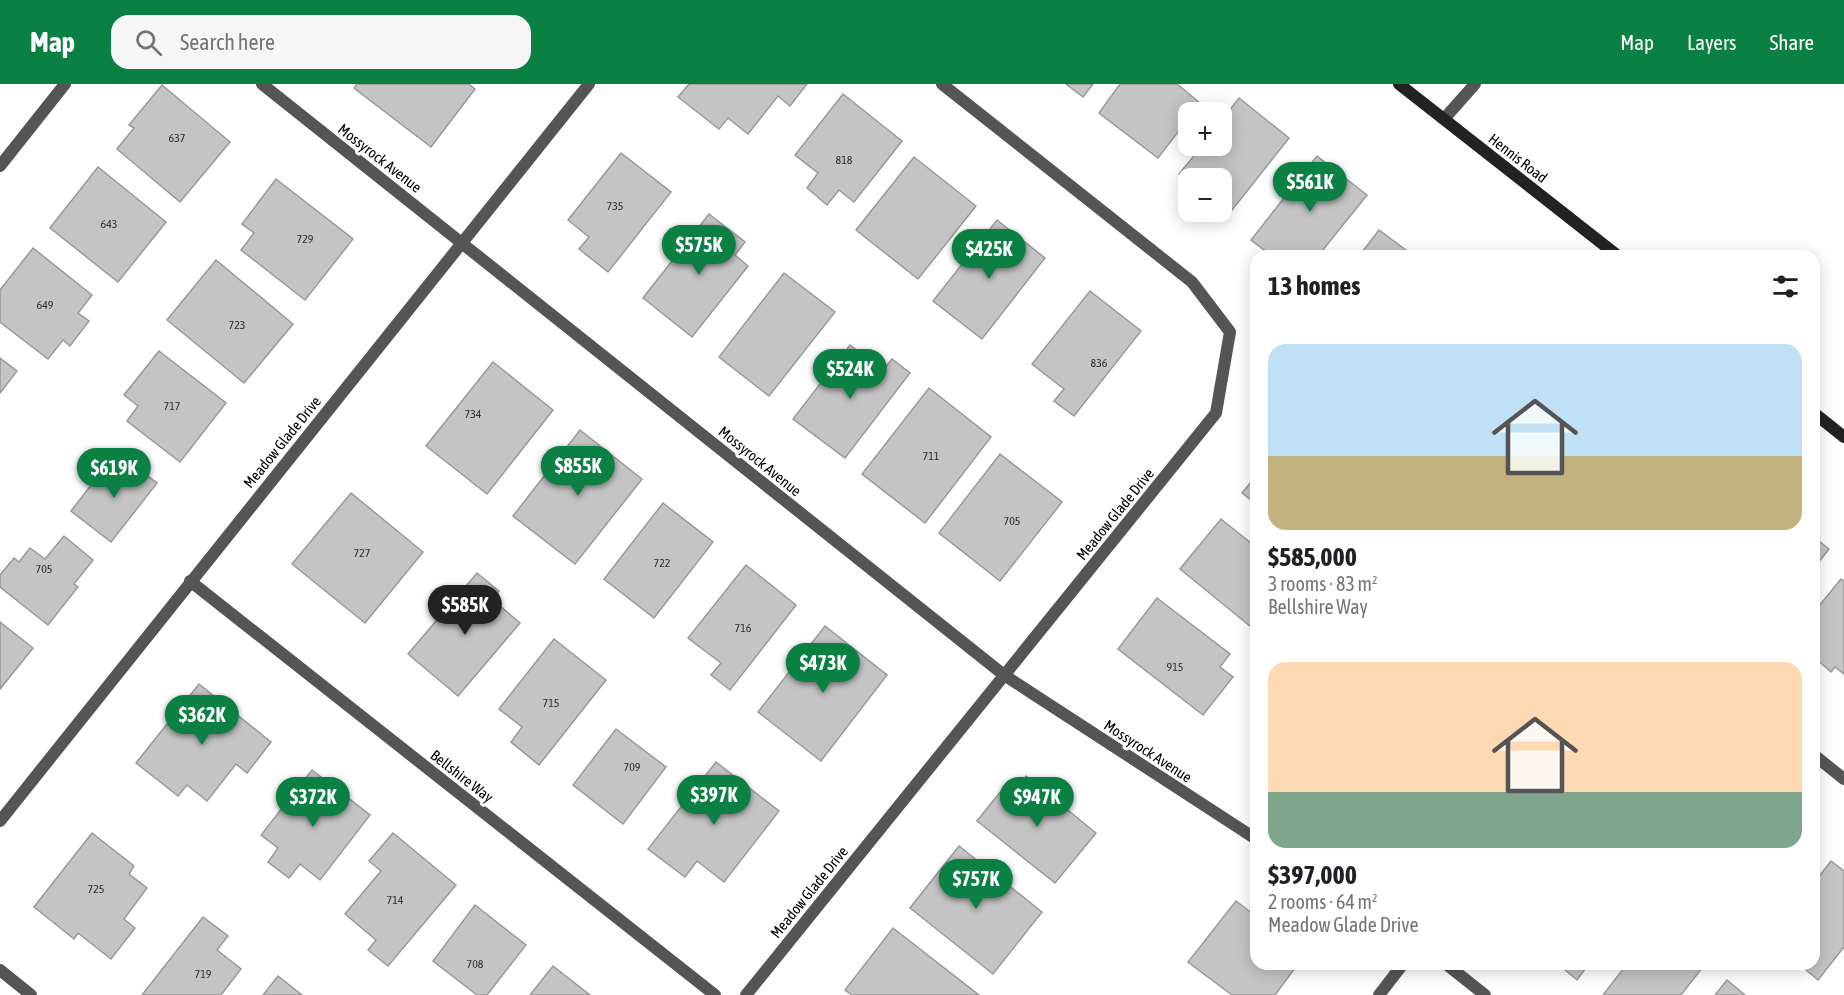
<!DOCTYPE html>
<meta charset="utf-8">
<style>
:root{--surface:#fff;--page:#f6f6f6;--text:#202124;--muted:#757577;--accent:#0b8043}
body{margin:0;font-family:"Asap Condensed",sans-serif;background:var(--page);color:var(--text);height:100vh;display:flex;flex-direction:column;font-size:22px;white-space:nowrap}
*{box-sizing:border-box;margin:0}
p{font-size:20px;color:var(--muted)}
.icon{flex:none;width:33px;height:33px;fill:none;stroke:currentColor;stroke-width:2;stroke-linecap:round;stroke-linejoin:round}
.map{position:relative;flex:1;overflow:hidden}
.panel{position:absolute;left:1250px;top:166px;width:570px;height:720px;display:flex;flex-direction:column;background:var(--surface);border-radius:18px;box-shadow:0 3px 15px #0003}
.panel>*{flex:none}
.fabs{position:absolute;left:1178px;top:18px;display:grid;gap:12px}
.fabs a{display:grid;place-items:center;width:54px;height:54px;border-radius:12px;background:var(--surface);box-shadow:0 3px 15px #0003;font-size:30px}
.price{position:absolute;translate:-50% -51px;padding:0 14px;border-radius:21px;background:var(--accent);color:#fff;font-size:20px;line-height:39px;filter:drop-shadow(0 2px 3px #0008)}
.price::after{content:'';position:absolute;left:50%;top:36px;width:18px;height:14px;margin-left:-9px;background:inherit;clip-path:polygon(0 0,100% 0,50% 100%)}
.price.selected{background:#222;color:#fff}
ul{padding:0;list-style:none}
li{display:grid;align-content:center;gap:12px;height:318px;padding:0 18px}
li span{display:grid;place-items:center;height:186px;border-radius:18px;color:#555}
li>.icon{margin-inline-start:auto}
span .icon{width:108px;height:108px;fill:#fffc;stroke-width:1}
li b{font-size:26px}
h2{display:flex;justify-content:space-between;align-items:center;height:72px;padding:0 18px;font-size:26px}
header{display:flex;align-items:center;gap:36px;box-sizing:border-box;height:84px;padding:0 30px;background:var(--accent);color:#fff}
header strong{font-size:28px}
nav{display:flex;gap:33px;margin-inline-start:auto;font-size:21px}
.search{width:420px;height:54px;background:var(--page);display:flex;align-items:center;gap:15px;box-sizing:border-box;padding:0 21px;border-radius:18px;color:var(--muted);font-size:22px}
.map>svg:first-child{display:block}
.building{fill:#c4c4c4;stroke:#999;stroke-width:1.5}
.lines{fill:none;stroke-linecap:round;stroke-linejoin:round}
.lane{stroke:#555;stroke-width:12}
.street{stroke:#555;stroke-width:12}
.secondary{stroke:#222;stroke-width:12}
.labels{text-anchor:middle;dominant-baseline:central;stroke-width:6;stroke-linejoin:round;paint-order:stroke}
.number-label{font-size:12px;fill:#313131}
.street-label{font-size:15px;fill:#000;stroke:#fff}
</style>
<header>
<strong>Map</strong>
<div class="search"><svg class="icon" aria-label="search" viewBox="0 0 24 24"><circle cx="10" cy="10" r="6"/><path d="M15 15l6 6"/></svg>Search here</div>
<nav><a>Map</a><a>Layers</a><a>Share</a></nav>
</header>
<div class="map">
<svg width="1844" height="911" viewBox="0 0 1844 911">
<rect width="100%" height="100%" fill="#fff"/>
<g class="building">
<polygon points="357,0 469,0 475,5 431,63 354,4"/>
<polygon points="689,0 807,0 790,22 778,12 748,50 728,34 719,45 678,13"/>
<polygon points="1066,0 1093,0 1083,13"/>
<polygon points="1120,0 1177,0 1200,19 1193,28 1188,28 1188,35 1158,74 1099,29"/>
<polygon points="162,1 230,58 180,118 117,65 134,44 129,41"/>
<polygon points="843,10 902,57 854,118 839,106 827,121 807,104 818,89 795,71"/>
<polygon points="1239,14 1289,54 1229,130 1221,123 1221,94 1188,94 1188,97 1179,90 1202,62 1221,62 1221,37"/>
<polygon points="621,69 671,108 608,188 579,165 589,153 568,136"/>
<polygon points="1317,72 1367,111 1318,172 1272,172 1251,156"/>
<polygon points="914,73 976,122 918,195 856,146"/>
<polygon points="98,83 166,138 118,198 50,144"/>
<polygon points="276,95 353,155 305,216 241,166 254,149 242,140"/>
<polygon points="709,130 745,158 735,171 748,182 692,253 643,214"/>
<polygon points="997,136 1045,174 982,255 933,217"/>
<polygon points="1379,146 1414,172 1359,172"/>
<polygon points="33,164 92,211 78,229 89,237 70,262 63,256 48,275 0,238 0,206"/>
<polygon points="216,176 293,240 244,299 167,236"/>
<polygon points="784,189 835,228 769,312 719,273"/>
<polygon points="1090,207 1141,247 1074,332 1054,317 1064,305 1032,280"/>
<polygon points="850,261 883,286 892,275 910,289 845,374 793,335"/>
<polygon points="159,267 226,319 180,378 127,337 138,322 124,311"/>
<polygon points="0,274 17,287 0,309"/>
<polygon points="493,278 553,326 487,410 426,362"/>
<polygon points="929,304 991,353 925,439 862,390"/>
<polygon points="580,346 642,395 575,480 513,432"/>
<polygon points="1000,370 1062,418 1000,497 939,449"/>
<polygon points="124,374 157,399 111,458 71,427 102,387 109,393"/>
<polygon points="1256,392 1256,420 1242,409"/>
<polygon points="351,409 423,468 365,539 292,480"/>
<polygon points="663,419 713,458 654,534 604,495"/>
<polygon points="1221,435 1256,463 1256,547 1180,485"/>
<polygon points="64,452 93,476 74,500 78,503 48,541 0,503 0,491 14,474 19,478 30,464 45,475"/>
<polygon points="1814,453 1829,465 1814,484"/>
<polygon points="746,481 796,521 730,606 711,591 721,579 688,554"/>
<polygon points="477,489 499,507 492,515 520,539 458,612 408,570"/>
<polygon points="1841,495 1844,497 1844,590 1835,583 1831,588 1814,573 1814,528"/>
<polygon points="1157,514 1230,570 1220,583 1233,593 1203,631 1118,565"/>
<polygon points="0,538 33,564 0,605"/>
<polygon points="825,542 887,591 821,677 758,628"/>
<polygon points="554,555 606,596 539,681 511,658 522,643 499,625"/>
<polygon points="199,600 271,658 247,689 236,680 207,717 187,701 178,712 136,679"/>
<polygon points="616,645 666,683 623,740 573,701"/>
<polygon points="716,678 779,727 724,798 697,777 685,793 648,765"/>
<polygon points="312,686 370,731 320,796 300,780 289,794 268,778 278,764 261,751"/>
<polygon points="1026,692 1096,749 1055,799 977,737 1001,707 1009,714"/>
<polygon points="92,749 134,782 129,790 147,804 124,835 135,844 111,875 78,849 74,855 34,823"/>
<polygon points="393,749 456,801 388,882 368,866 376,856 345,830 381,787 369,777"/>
<polygon points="959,762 1042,828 993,890 910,824"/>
<polygon points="1831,777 1844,787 1844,863 1818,896 1799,880 1814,880 1814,799"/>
<polygon points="1236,817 1256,832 1256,880 1298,880 1275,911 1232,911 1188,878"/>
<polygon points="475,821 526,861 487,911 477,911 433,877"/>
<polygon points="203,833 228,852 217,866 241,885 221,911 142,911"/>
<polygon points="893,844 979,911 852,911 845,906"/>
<polygon points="1558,880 1589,880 1577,896"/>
<polygon points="1627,880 1699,880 1703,883 1681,911 1603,911"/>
<polygon points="553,882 590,911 530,911"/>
<polygon points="278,892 302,911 263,911"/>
<polygon points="1727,896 1745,911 1715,911"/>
</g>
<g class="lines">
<polyline class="lane" points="1444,35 1475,0"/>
<g class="street">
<polyline points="262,0 1004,591 1256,755"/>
<polyline points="0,82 65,0"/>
<polyline points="190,497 715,911"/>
<polyline points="1814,671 1844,695"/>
<polyline points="0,737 589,0"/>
<polyline points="1446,880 1485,911"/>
<polyline points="0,886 31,911"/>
<polyline points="746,911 1216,329 1230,248 1192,198 942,0"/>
<polyline points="1379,911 1403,880"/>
</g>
<g class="secondary">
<polyline points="1399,0 1618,172"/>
<polyline points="1814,329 1844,353"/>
</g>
</g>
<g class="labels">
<g class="number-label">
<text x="177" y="54">637</text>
<text x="844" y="76">818</text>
<text x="615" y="122">735</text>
<text x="109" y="140">643</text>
<text x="305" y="155">729</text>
<text x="45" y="221">649</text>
<text x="237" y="241">723</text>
<text x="1099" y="279">836</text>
<text x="172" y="322">717</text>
<text x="473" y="330">734</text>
<text x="931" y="372">711</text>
<text x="1012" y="437">705</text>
<text x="362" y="469">727</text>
<text x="662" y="479">722</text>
<text x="44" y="485">705</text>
<text x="743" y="544">716</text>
<text x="1175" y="583">915</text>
<text x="551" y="619">715</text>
<text x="632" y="683">709</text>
<text x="96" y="805">725</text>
<text x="395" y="816">714</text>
<text x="475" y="880">708</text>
<text x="203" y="890">719</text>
</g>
<g class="street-label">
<text transform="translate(380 74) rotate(38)">Mossyrock Avenue</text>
<text transform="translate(1518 74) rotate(38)">Hennis Road</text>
<text transform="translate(282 358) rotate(-51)">Meadow Glade Drive</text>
<text transform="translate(760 377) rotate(39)">Mossyrock Avenue</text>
<text transform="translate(1115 430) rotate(-51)">Meadow Glade Drive</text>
<text transform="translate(1148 667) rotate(33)">Mossyrock Avenue</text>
<text transform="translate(462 692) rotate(38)">Bellshire Way</text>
<text transform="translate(809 808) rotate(-51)">Meadow Glade Drive</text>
</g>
</g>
</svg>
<div class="fabs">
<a>+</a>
<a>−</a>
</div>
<b class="price" style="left:1310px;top:129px">$561K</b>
<b class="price" style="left:699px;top:192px">$575K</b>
<b class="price" style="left:989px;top:196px">$425K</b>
<b class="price" style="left:850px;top:316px">$524K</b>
<b class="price" style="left:578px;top:413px">$855K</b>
<b class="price" style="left:114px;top:415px">$619K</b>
<b class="price selected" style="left:465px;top:552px">$585K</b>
<b class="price" style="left:823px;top:610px">$473K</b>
<b class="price" style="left:202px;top:662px">$362K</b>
<b class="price" style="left:714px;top:742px">$397K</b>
<b class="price" style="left:313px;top:744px">$372K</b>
<b class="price" style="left:1037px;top:744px">$947K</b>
<b class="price" style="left:976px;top:826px">$757K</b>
<section class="panel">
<h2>13 homes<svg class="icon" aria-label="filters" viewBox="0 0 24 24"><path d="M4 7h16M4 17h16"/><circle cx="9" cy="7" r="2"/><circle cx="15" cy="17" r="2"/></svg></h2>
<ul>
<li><span style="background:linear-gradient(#bfe0f5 60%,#c2b280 0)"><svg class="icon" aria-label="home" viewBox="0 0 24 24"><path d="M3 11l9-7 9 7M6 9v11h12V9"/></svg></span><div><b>$585,000</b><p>3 rooms · 83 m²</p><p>Bellshire Way</p></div></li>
<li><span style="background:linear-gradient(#ffd9b3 70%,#7fa58c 0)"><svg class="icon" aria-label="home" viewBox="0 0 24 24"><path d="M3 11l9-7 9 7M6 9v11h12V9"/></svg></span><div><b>$397,000</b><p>2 rooms · 64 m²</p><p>Meadow Glade Drive</p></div></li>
</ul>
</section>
</div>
